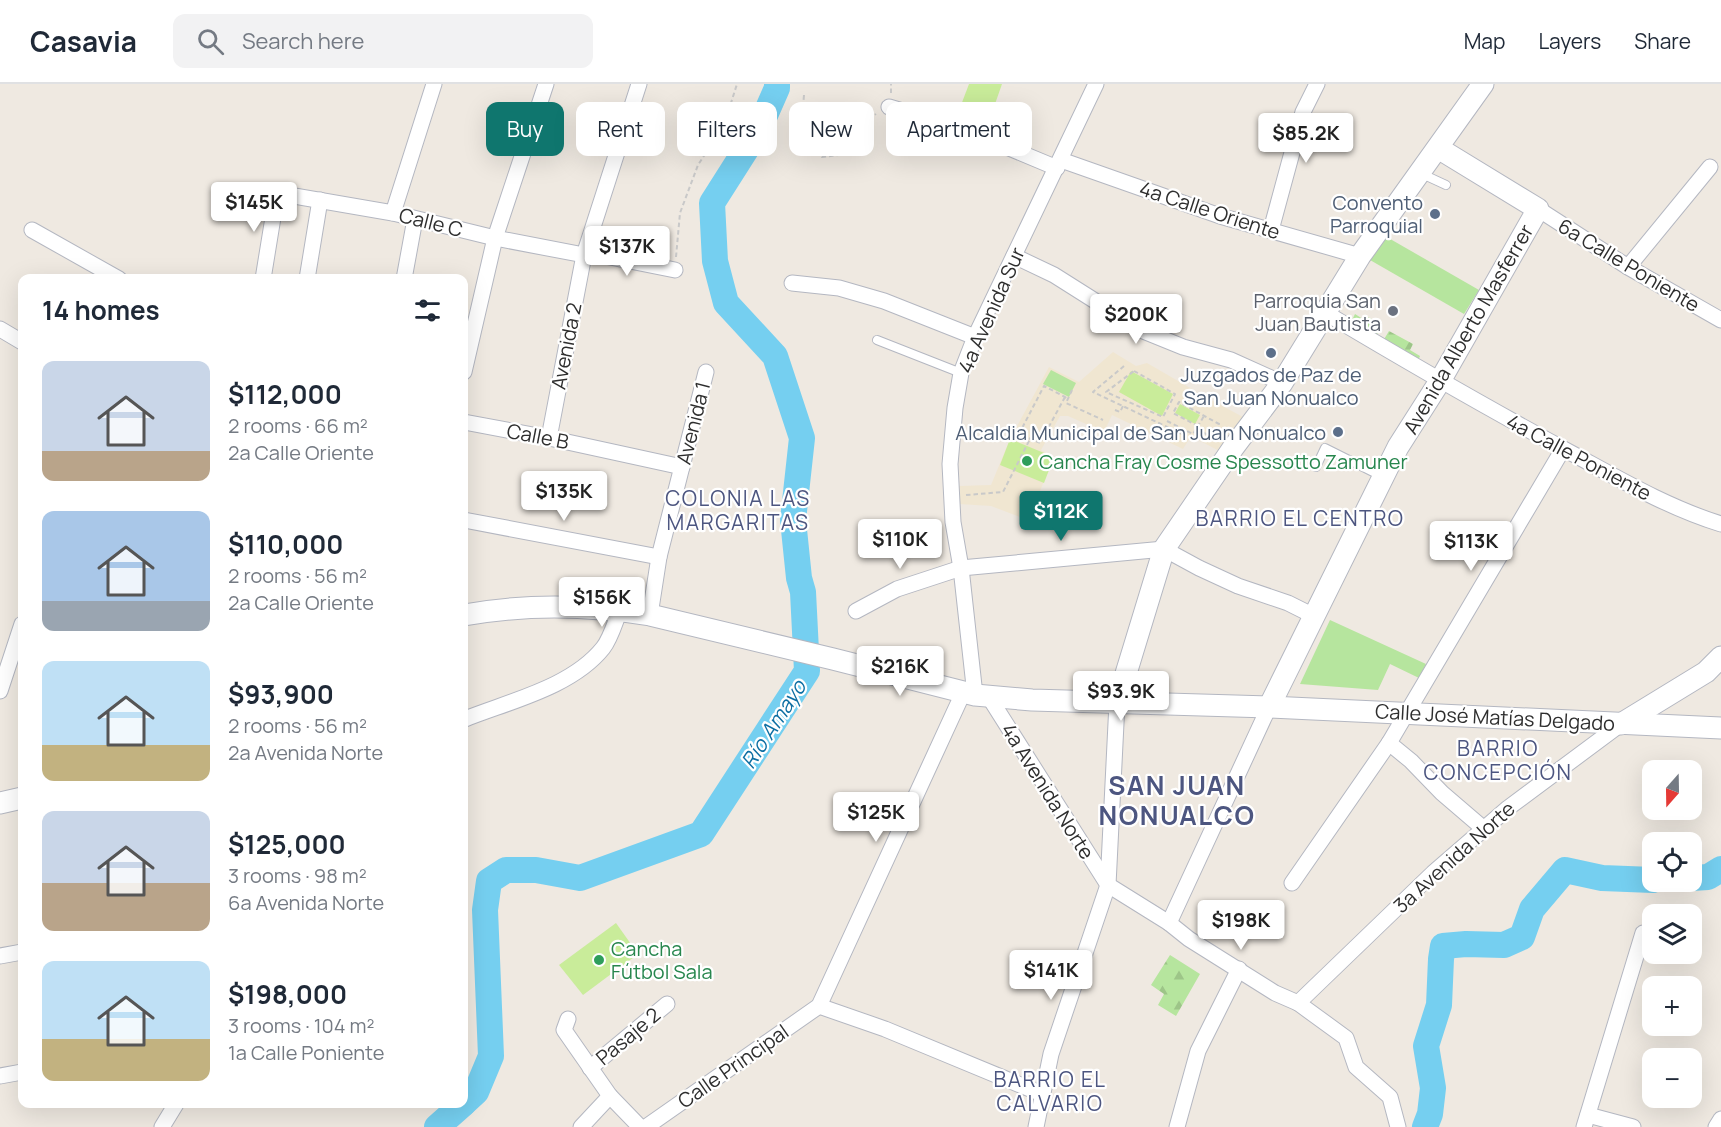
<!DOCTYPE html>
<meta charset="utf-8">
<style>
:root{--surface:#fff;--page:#f2f2f3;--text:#1f2937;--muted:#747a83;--line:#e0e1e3;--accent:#0f766e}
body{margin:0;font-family:Manrope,sans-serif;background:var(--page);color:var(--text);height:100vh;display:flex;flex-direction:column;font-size:22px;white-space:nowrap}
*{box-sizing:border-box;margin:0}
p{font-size:20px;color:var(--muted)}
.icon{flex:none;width:33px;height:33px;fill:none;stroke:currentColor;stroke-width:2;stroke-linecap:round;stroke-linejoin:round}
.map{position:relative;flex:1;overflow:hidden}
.drawer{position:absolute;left:18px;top:190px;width:450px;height:834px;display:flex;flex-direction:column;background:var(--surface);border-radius:12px;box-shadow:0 6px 24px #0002}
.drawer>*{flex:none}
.guide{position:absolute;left:486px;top:18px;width:570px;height:54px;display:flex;gap:12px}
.needle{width:39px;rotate:200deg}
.controls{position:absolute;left:1642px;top:676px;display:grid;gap:12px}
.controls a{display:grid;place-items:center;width:60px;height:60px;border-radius:12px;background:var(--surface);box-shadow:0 6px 24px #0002;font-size:30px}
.price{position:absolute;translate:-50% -51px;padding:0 14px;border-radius:6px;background:#fff;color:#222;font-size:20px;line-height:39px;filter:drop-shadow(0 2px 3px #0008)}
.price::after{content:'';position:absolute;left:50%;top:36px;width:18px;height:14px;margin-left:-9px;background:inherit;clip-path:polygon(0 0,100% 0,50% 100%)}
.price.active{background:var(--accent);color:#fff}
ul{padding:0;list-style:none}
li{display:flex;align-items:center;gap:18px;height:150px;padding:0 24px}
li span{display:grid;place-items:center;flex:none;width:168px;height:120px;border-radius:12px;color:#555}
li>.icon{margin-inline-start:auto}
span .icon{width:72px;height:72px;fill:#fffc;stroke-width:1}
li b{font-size:26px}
h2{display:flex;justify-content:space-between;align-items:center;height:72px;padding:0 24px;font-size:26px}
.pill{padding:0 21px;border-radius:12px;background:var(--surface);box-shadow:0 6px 24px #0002;font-size:21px;line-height:54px}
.pill.active{background:var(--accent);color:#fff}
header{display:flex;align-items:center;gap:36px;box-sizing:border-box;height:84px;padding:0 30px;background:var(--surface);border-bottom:2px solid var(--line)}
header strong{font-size:28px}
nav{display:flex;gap:33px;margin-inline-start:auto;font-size:21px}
.search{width:420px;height:54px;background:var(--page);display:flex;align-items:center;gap:15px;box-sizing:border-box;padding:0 21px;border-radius:12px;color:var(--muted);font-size:22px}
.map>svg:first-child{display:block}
.education{fill:#f0e6d1}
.forest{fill:url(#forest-firs)}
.park{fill:#b6e59e}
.pitch{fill:#c9ec9a}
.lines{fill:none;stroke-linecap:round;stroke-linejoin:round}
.river{stroke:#75cff0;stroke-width:26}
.lane-casing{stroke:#b4b7c1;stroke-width:10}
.street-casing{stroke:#b4b7c1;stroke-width:17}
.secondary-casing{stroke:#b4b7c1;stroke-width:23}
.path{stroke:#c9c9c9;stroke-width:2;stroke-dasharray:4.5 3;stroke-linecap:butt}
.lane{stroke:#fff;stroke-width:8}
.street{stroke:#fff;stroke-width:15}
.secondary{stroke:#fff;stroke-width:21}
.service-dot{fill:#5c6f8a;stroke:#fff;stroke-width:2}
.worship-dot{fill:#6b7280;stroke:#fff;stroke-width:2}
.leisure-dot{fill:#2e9e5b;stroke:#fff;stroke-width:2}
.labels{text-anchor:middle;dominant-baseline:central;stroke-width:4.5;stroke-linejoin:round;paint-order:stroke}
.service-label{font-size:20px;fill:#4e5e75;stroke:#fff;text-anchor:end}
.street-label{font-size:20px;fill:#2e2e2e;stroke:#fff}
.worship-label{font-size:20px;fill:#5b616d;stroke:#fff;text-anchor:end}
.leisure-label{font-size:20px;fill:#27864d;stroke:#fff;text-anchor:start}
.neighbourhood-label{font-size:21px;letter-spacing:1.5px;fill:#4d5680;stroke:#fff}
.water-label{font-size:21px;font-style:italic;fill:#0d6fa3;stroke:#fff}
.district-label{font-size:26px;font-weight:bold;letter-spacing:1.5px;fill:#4d5680;stroke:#fff}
</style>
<header>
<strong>Casavia</strong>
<div class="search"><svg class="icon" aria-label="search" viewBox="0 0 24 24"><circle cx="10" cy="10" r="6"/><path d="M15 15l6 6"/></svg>Search here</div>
<nav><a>Map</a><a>Layers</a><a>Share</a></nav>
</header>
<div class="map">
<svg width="1721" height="1043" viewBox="0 0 1721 1043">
<defs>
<pattern id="forest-firs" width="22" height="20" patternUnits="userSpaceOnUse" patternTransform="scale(1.5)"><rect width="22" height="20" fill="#b6e59e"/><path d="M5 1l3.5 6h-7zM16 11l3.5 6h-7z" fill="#9dc588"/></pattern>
</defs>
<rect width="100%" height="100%" fill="#efe9e1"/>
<polygon class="education" points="1113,268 1136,282 1147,279 1211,316 1243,333 1223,369 1191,352 1183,365 1112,331 1104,348 1068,332 1060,332 1041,366 1054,373 1028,436 991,422 959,420 959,402 991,401 1010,355 1049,283 1079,298"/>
<g class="forest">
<polygon points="1355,230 1366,237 1368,233 1382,241 1376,252 1351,238"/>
<polygon points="1389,247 1413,260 1410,266 1420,272 1418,277 1383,257"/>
<polygon points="1170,871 1200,890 1176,932 1158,921 1164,910 1151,901"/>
</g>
<g class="park">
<polygon points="1385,152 1479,206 1464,230 1370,176"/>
<polygon points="1051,286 1076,299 1069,313 1043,300"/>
<polygon points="1330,536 1426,580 1419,594 1390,580 1378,606 1300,600"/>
</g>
<g class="pitch">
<polygon points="969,0 1002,0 988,40 958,29"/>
<polygon points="1131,287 1173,310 1162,332 1119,308"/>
<polygon points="1180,320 1200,331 1195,340 1175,329"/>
<polygon points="1010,355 1054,373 1044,399 1000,381"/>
<polygon points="616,839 638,870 583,911 559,881"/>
</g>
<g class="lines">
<g class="river">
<polyline points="1692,794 1708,793 1721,785"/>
<polyline points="464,1019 476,1008 491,972 485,826 489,797 506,786 536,786 580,794 701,750 807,587 803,508 799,494 793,436 802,354 775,272 726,219 715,177 712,119 759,45 777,4 777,0"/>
<polyline points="437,1043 463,1020"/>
<polyline points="1425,1043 1430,1030 1433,1004 1426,962 1439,921 1441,875 1443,862 1466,860 1504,861 1522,853 1532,825 1565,786 1602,794 1653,796"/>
</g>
<g class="lane-casing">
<g id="lane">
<polyline points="1420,89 1446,101"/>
<polyline points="877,256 961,289"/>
<polyline points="1316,383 1325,364 1381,392"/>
</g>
</g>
<g class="street-casing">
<g id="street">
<polyline points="889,23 966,46 1057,84"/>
<polyline points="1061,76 1220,132 1360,172"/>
<polyline points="1538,125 1628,183 1721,236"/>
<polyline points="393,129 434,0"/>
<polyline points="32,146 119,195"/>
<polyline points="1271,146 1303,28 1317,0"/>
<polyline points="585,168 675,186"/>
<polyline points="1014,172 1054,191 1141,246 1183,263 1231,276 1282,299"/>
<polyline points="1628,183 1710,83"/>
<polyline points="263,195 277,109 393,129 495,154 584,171"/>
<polyline points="307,195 320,116"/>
<polyline points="404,195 415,135"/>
<polyline points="792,199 839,204 884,217 975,253"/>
<path d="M1324,228C1406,277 1489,325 1573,370C1621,396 1669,424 1721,440"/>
<polyline points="0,245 22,258"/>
<polyline points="464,288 495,154 546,0"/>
<polyline points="464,338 549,354 682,383"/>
<polyline points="549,354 584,171 639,0"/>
<polyline points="464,436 659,473"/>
<polyline points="856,527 897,505 961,484 1164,465 1199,484 1238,502 1288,519 1314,532"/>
<polyline points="650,531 659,473 706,288"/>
<polyline points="0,607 22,540"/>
<polyline points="975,611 961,484 953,438 950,380 955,324 961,289 975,253 1096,0"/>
<polyline points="989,613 1108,801 1169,839 1189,855 1275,909 1298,919 1346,954 1356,983 1390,1013 1398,1043"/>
<path d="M465,635C510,617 572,603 603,564C611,554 615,538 620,526"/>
<polyline points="1389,659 1411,677 1442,709 1484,745"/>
<polyline points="1292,799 1389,659 1563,365"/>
<polyline points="1169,839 1269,623"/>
<polyline points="0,872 22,868"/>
<polyline points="1298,919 1433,789 1508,724 1621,640"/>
<polyline points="819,922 885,945 1042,1010"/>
<polyline points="568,935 564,946 610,1012 640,1043"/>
<polyline points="590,984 667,920"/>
<polyline points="0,992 22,988"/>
<polyline points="1588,1031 1633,1043"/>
<polyline points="162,1043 176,1020"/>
<polyline points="581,1043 610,1012"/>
<polyline points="646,1043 819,922 963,609"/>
<polyline points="1036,1043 1051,970 1108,801 1117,619"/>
<polyline points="1177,1043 1198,967 1239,885"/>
<polyline points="1584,1043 1643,849"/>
<polyline points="1716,1043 1721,1035"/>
</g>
</g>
<g class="secondary-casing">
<g id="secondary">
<path d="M464,531C525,520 588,521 650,531L833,575L975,611L1032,616L1269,623L1721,644"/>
<polyline points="1117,619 1164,465 1233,364 1282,299 1360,172 1483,0"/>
<polyline points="1269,623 1398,363 1440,297 1538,125 1438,64"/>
<polyline points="1621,640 1706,588 1721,573"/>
<polyline points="0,719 22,714"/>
</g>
</g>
<g class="path">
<polyline points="891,9 891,0"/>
<path d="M804,11C801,45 800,47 822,73L847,70L860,55L868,35L876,30"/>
<polyline points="676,173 680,129 698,81 724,41 737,0"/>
<polyline points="1124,282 1093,308 1182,350 1184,346"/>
<polygon points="1134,287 1175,310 1163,333 1106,308"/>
<polyline points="1072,306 1066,319 1103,336"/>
<polyline points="1065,313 1040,359 1019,350 1044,302 1065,313 1068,315"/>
<polyline points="1115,326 1120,328 1123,322"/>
<polyline points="1167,337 1193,350 1204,332"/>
<polyline points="1198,342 1173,329 1179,318 1219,340 1212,353"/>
<polyline points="1197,345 1217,356"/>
<polyline points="966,411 1003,408 1030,355"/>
</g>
<use href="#lane" class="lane"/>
<use href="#street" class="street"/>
<use href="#secondary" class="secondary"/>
</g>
<g class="service-dot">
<circle cx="1435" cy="130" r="6"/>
<circle cx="1271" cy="269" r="6"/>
<circle cx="1338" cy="348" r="6"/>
</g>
<circle class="worship-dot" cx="1393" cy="227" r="6"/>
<g class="leisure-dot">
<circle cx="1027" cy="377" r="6"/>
<circle cx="599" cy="876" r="6"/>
</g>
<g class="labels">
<g class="service-label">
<text x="1423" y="118">Convento<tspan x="1423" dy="23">Parroquial</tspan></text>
<text x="1271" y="290" text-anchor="middle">Juzgados de Paz de<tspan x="1271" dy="23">San Juan Nonualco</tspan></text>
<text x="1326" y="348">Alcaldia Municipal de San Juan Nonualco</text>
</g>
<g class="street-label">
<text transform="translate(1210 126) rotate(18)">4a Calle Oriente</text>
<text transform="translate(431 138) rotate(14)">Calle C</text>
<text transform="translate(1629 181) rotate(31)">6a Calle Poniente</text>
<text transform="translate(991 226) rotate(-66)">4a Avenida Sur</text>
<text transform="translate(1468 245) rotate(-60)">Avenida Alberto Masferrer</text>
<text transform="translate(566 262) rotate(-79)">Avenida 2</text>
<text transform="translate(693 339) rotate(-76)">Avenida 1</text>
<text transform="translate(538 352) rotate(11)">Calle B</text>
<text transform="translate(1579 373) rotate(28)">4a Calle Poniente</text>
<text transform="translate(1495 633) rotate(3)">Calle José Matías Delgado</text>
<text transform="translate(1048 707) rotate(58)">4a Avenida Norte</text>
<text transform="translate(1454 773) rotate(-42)">3a Avenida Norte</text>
<text transform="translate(628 952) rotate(-40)">Pasaje 2</text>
<text transform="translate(733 982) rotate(-35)">Calle Principal</text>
</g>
<g class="worship-label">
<text x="1381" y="216">Parroquia San<tspan x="1381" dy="23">Juan Bautista</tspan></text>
</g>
<g class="leisure-label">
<text x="1039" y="377">Cancha Fray Cosme Spessotto Zamuner</text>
<text x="611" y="864">Cancha<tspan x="611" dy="23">Fútbol Sala</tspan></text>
</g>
<g class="neighbourhood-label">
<text x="738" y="414">COLONIA LAS<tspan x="738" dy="24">MARGARITAS</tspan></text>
<text x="1300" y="434">BARRIO EL CENTRO</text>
<text x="1498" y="664">BARRIO<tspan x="1498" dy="24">CONCEPCIÓN</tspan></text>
<text x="1050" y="995">BARRIO EL<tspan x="1050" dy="24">CALVARIO</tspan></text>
</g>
<g class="water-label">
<text transform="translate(773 640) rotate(-57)">Río Amayo</text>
</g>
<g class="district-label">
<text x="1177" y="701">SAN JUAN<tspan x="1177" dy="30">NONUALCO</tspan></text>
</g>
</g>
</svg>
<div class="controls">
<a><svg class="needle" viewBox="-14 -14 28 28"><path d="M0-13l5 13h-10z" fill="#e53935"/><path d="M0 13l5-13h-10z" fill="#747a83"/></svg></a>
<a><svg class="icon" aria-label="locate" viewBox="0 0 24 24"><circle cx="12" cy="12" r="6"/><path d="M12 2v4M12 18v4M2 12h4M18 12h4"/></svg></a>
<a><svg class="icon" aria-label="layers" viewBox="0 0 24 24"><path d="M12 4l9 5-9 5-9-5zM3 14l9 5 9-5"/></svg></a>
<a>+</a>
<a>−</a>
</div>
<b class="price" style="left:1306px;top:80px">$85.2K</b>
<b class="price" style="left:254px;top:149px">$145K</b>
<b class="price" style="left:627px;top:193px">$137K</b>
<b class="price" style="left:1136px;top:261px">$200K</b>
<b class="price" style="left:564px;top:438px">$135K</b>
<b class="price active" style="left:1061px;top:458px">$112K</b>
<b class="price" style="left:900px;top:486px">$110K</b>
<b class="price" style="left:1471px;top:488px">$113K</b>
<b class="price" style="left:602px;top:544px">$156K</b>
<b class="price" style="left:900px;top:613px">$216K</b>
<b class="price" style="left:1121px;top:638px">$93.9K</b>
<b class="price" style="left:876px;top:759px">$125K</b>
<b class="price" style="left:1241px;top:867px">$198K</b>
<b class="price" style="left:1051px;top:917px">$141K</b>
<div class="guide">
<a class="pill active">Buy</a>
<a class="pill">Rent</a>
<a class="pill">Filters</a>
<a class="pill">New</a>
<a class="pill">Apartment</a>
</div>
<section class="drawer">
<h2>14 homes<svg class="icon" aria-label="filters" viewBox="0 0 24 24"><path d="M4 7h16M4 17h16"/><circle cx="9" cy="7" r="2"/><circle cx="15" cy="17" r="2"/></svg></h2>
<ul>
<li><span style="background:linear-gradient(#c9d6e8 75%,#b9a48a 0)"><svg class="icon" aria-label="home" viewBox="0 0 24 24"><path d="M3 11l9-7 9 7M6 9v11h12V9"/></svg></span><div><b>$112,000</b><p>2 rooms · 66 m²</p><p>2a Calle Oriente</p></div></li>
<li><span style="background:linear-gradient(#a9c7e8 75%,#9aa5b1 0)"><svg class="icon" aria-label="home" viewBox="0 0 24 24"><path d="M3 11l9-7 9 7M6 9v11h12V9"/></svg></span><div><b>$110,000</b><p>2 rooms · 56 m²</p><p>2a Calle Oriente</p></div></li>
<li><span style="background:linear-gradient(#bfe0f5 70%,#c2b280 0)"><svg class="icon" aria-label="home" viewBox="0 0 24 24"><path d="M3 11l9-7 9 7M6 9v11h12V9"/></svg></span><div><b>$93,900</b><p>2 rooms · 56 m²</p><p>2a Avenida Norte</p></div></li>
<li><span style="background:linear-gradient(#c9d6e8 60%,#b9a48a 0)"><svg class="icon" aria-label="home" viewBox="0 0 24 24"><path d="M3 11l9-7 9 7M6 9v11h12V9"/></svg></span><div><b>$125,000</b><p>3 rooms · 98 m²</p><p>6a Avenida Norte</p></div></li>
<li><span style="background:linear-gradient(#bfe0f5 65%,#c2b280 0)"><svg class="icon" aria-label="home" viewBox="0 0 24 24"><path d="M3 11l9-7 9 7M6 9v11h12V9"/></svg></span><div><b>$198,000</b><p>3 rooms · 104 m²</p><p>1a Calle Poniente</p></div></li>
</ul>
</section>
</div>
